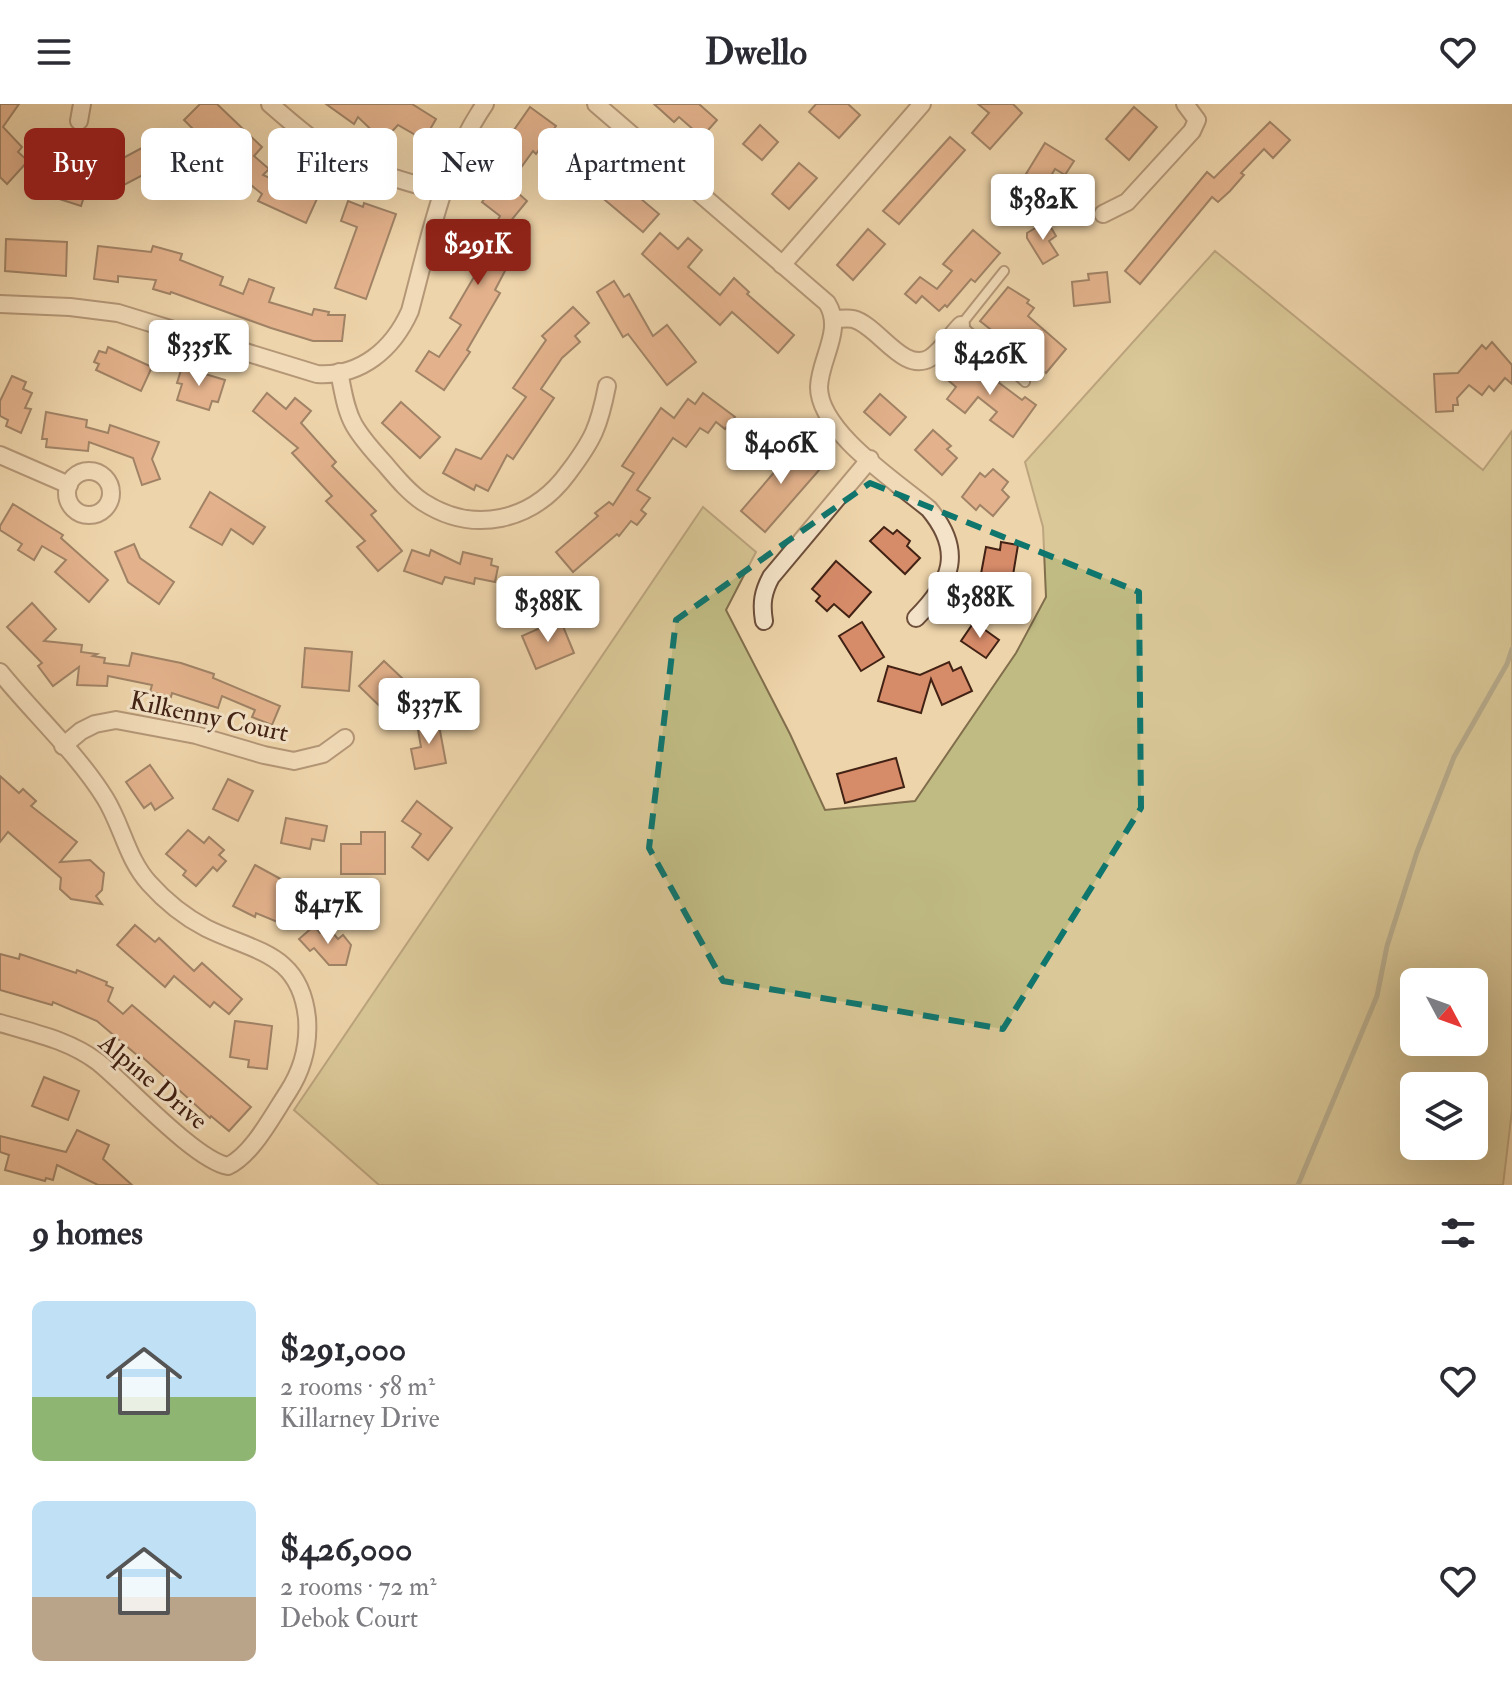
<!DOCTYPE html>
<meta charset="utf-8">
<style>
:root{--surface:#fff;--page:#f7f7f7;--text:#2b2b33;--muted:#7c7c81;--accent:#8f2418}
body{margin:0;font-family:"IM FELL Double Pica",serif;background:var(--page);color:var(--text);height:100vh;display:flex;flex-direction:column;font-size:30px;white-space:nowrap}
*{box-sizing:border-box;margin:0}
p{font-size:26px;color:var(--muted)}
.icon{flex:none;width:44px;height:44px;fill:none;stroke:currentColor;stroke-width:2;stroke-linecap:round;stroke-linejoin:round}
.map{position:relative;height:1081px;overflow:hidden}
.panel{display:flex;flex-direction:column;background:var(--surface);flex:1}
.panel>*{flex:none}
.guide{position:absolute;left:24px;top:24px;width:800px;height:72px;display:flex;gap:16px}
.needle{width:52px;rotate:131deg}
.controls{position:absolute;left:1400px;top:864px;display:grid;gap:16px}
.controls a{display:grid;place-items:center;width:88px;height:88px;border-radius:12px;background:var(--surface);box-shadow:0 8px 32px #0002;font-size:40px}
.price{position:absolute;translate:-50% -68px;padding:0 18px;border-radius:8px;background:#fff;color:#222;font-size:26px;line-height:52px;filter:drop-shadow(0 2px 4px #0008)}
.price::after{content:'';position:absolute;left:50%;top:48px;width:24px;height:18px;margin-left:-12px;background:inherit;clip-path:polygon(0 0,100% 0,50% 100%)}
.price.current{background:var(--accent);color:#fff}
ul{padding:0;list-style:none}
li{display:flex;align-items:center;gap:24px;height:200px;padding:0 32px}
li span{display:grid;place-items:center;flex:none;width:224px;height:160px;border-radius:12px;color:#555}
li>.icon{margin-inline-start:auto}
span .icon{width:96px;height:96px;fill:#fffc;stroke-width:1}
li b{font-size:34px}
h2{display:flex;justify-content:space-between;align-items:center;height:96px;padding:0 32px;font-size:34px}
.tag{padding:0 28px;border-radius:12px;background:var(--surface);box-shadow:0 8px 32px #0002;font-size:28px;line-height:72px}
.tag.current{background:var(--accent);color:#fff}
header{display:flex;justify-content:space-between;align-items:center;height:104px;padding:0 32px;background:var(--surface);font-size:36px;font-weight:800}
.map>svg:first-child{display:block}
.green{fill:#c0bb83;stroke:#816e4c;stroke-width:2;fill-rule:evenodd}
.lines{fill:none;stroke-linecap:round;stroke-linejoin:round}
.stream{stroke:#767c6c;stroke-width:5}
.building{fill:#d68b69;stroke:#422214;stroke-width:2}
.service-casing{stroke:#6d4e3a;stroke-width:12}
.minor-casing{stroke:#6d4e3a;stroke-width:20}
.service{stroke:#f4e3c8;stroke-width:8}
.minor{stroke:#f4e3c8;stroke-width:16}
.marked{fill:none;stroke:#0f766e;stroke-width:6;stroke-dasharray:16 10;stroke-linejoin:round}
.labels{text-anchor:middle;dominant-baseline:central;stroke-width:6;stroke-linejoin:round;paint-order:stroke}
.street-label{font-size:26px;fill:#422214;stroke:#f4e3c8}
</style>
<header><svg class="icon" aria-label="menu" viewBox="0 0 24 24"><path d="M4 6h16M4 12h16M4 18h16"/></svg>Dwello<svg class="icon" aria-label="heart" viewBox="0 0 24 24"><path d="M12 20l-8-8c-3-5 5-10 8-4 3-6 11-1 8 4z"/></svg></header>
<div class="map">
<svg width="1512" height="1081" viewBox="0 0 1512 1081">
<rect width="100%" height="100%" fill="#eed4aa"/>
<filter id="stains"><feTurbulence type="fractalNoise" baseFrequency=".0025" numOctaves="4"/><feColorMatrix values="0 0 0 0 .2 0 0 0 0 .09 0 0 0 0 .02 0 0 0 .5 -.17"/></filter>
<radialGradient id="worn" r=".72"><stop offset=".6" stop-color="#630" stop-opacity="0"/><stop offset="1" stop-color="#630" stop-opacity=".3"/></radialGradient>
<path class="green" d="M1215,147L1483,366L1512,327V1006L1503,1081H379L294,1006L703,403L756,448L726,506L790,630L825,706L915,697L1016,549L1046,493L1043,423L1025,358ZM1414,878H1474V938H1414ZM1414,982H1474V1042H1414Z"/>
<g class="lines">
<polyline class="stream" points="1298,1081 1377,892 1387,842 1417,748 1454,653 1507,560 1512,545"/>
</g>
<g class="building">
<polygon points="0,0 19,0 3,23 22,43 18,48 28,57 7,80 0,73"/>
<polygon points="200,0 217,0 262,43 254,52 269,65 263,71 293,85 298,75 321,86 306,119 258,97 262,90 220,56 222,54 184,16"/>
<polygon points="326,0 412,0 436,15 424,36 398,21 383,37 358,13 354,20"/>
<polygon points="654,0 699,0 717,16 702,33 679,13 674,18"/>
<polygon points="816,0 848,0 860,11 839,34 809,8"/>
<polygon points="978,0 1013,0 1022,9 990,45 972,29 989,9"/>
<polygon points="530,3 556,22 536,50 533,47 517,69 495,53"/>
<polygon points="1134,3 1157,23 1129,56 1106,35"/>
<polygon points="1270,18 1290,36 1273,54 1264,45 1241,69 1244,71 1230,87 1218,98 1212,93 1140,180 1125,167 1207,68 1214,74"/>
<polygon points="760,21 778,38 762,56 743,40"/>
<polygon points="164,32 175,54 124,81 112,60"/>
<polygon points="950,33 965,46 899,120 883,107"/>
<polygon points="1045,39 1074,57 1065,71 1055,65 1045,82 1026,70"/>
<polygon points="577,41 659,110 643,128 561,59"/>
<polygon points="54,59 91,71 81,102 44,90"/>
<polygon points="799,59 817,74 789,105 772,90"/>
<polygon points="501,74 527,97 500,130 519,140 495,186 500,189 467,246 470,248 444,286 416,267 429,247 439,253 461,221 450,214 481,161 464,153 474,135 485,141 500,112 482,98"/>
<polygon points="348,97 363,103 364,99 396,110 366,195 335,184 357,123 341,117"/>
<polygon points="1047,117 1056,132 1049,137 1058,151 1043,160 1027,134 1027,129"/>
<polygon points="868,125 885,140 853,176 837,161"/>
<polygon points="973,126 1000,149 975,178 971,175 947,203 945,201 939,207 922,192 916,199 905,190 920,173 937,185 952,167 943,160"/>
<polygon points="660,129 678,145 688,134 702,146 688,163 720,191 734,174 749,188 747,190 794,231 778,249 732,208 720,221 642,150"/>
<polygon points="6,135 67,138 66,172 5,167"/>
<polygon points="98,142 151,148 153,142 182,150 180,156 223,173 220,181 243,190 249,175 274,184 269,198 312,211 314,205 329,208 328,211 345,211 342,237 313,237 271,224 171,188 170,190 153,185 156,176 118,172 118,178 94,175"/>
<polygon points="1107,168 1110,198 1074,202 1072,178 1089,176 1088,170"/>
<polygon points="614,177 624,193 629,190 653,232 667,221 696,258 667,281 628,230 623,233 597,188"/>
<polygon points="1008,183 1029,196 1027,199 1034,204 1028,212 1066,245 1046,269 980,217"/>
<polygon points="573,203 589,219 575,232 580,238 562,254 541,285 554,294 513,355 507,351 488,387 476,381 474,386 443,369 456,345 481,355 526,293 513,284 546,236 542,232"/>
<polygon points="1492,238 1512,261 1512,280 1505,274 1494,287 1489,282 1482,291 1469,281 1457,294 1458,301 1453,301 1453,307 1436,308 1434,270 1458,269 1482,241 1486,245"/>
<polygon points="108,243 152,263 141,287 96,266 99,260 94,258 99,247 106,249"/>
<polygon points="973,255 1000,276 998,278 1022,296 1025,293 1036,301 1013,333 990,316 997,308 978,293 965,309 947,295 956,283 949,277 960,263 964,267"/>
<polygon points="182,263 225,276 218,298 212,297 209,306 177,296 182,280 177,279"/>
<polygon points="12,272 26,278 23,285 32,289 25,304 31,305 21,329 6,322 8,316 0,312 0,297"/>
<polygon points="267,289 286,305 295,294 311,307 301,319 336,358 332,362 376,407 371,411 402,447 378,467 357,443 365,437 326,397 332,392 292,349 298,344 253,307"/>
<polygon points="703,289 735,313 725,325 716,318 708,329 700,324 686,343 673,334 637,386 650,394 641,406 646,410 637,421 631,417 619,432 617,430 573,468 556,448 598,412 595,409 609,398 613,401 634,369 622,362 661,304 674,314 688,295 695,300"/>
<polygon points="880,290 906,313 890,331 864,308"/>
<polygon points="401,298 440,333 420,354 382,319"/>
<polygon points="46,308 87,316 86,323 108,329 110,321 159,338 152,355 160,375 142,381 133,354 89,338 88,347 46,343 47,335 42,335"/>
<polygon points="933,326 951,342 947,345 957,354 942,371 915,346"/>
<polygon points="788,337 820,365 765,428 741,407 777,365 769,358"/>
<polygon points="993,365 1008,378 1002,386 1009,393 993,412 980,401 976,406 962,393 980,369 985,373"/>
<polygon points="210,388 265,423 253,440 231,425 222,441 190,423"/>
<polygon points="13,400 63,431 61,434 108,476 89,498 55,468 66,456 42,442 34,456 18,446 22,440 0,426 0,422"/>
<polygon points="884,423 893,430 897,426 910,437 907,442 920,454 905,470 870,437"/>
<polygon points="1001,438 1018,441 1012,477 1016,477 1008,513 981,507 985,487 978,486 986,443 1000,446"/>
<polygon points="134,440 140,454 174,478 159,500 128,478 115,448"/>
<polygon points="412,446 429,452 431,446 460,460 463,448 492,455 491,461 498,463 495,478 475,474 474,480 445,473 442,480 404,467"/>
<polygon points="836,457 871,488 849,513 834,500 827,507 816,497 820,492 812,485"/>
<polygon points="32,499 56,525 44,537 82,541 81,548 97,550 93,552 105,554 104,559 129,562 132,549 181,559 214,570 213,574 280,602 272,621 252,613 255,606 222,592 218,604 172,589 171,593 150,588 152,581 108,572 107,582 77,581 79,563 53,582 38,562 42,559 7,523"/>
<polygon points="560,515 574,549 536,565 522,532"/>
<polygon points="862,518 884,553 861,567 839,532"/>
<polygon points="974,518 999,536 986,554 961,537"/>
<polygon points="305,544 352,548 349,587 302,583"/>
<polygon points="384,557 420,591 395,617 359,582"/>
<polygon points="949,558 953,567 961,563 972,587 942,601 931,575 921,609 878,597 888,562 920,571"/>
<polygon points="438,616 446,659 415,665 411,645 421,643 417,620"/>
<polygon points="896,654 904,683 845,699 837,670"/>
<polygon points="150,661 173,694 155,706 151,699 144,704 126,678"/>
<polygon points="0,672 19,689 23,685 36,697 31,702 77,738 60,758 90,756 104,769 102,786 96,792 102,800 71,795 60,785 61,774 8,728 0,738"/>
<polygon points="228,675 253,687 238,717 213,705"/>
<polygon points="417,697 452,724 428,756 412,743 421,730 402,717"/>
<polygon points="286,714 327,722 324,737 312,735 310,745 281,739"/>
<polygon points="188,726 204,739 209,733 224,746 219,751 226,757 217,767 213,763 196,782 183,771 186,767 166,750"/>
<polygon points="361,728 385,728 385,770 341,770 341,740 361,740"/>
<polygon points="255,761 299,785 280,819 256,809 255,813 233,802"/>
<polygon points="135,821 155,838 159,834 194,867 202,859 242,895 229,910 214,898 210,903 174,872 165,883 117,841"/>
<polygon points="314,822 320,829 328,823 338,835 343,831 351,841 346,861 329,861 314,844 310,847 299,835"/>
<polygon points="0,850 19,855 20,850 76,869 77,866 107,878 106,881 113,884 108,897 123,910 132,901 251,1003 229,1027 211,1012 210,1014 139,950 138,952 97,917 53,898 52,901 0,886"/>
<polygon points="235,917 272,922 267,965 248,963 249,956 230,953"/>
<polygon points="44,973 79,987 68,1016 32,1002"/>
<polygon points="77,1026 109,1041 103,1055 132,1081 98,1081 57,1061 53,1076 46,1074 45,1077 5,1066 9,1051 0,1048 0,1032 66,1048"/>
</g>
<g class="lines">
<g class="service-casing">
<polyline id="service" points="1004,167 961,221 1025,278"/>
</g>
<g class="minor-casing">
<g id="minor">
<path d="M270,0C286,14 302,28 319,40C356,65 400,76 442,88"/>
<path d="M596,0L827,199C844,226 820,254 819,283C819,328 897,378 929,405C964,447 952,478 916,514"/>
<polyline points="79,17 82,0"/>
<polyline points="1103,110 1127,98 1192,27 1197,16 1185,0"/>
<polyline points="782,161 922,0"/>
<path d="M0,200L70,203L118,209L317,270C361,273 393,245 410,207C429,137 443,61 485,0"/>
<path d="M834,215C840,215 848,214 853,215C878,221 903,270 930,254C942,246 951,231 961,221"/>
<path d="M339,268C343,286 345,305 354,321C362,335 373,347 384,359C396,373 408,388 423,398C474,431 533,417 568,369C593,336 599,323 607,282"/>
<polyline points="0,351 69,381"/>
<circle cx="89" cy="389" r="22"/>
<path d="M764,517C761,499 763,488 771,473L870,355"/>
<path d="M0,568C33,609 77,649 105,694C122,721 127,755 149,779C165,797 185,813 206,824C254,848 300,848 307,914C309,941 303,965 288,988C273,1011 252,1051 228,1062C195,1056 128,982 98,958C69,936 34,929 0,919"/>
<polyline points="63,642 81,627 95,620 116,616 196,631 264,651 294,657 323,650 345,634"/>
</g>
</g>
<use href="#service" class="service"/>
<use href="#minor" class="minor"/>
</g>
<path d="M0 0H1512V1081H0ZM870,379L1139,488L1141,704L1003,925L723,877L649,744L676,516Z" fill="#eed4aa" fill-opacity=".55" fill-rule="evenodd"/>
<path class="marked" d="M870,379L1139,488L1141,704L1003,925L723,877L649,744L676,516Z"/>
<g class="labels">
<g class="street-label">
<text transform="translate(209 613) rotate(12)">Kilkenny Court</text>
<text transform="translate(153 978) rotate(40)">Alpine Drive</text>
</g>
</g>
<rect width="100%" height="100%" filter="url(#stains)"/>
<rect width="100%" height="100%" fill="url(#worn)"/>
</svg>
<div class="controls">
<a><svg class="needle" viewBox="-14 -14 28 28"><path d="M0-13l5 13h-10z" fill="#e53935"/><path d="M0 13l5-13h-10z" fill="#7c7c81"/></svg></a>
<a><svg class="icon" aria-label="layers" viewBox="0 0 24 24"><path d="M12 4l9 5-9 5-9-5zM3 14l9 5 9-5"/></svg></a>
</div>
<b class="price" style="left:1043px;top:138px">$382K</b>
<b class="price current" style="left:478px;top:183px">$291K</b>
<b class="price" style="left:199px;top:284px">$335K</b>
<b class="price" style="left:990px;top:293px">$426K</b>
<b class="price" style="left:781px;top:382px">$406K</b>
<b class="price" style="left:980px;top:536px">$388K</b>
<b class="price" style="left:548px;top:540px">$388K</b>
<b class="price" style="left:429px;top:642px">$337K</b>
<b class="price" style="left:328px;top:842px">$417K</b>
<div class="guide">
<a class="tag current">Buy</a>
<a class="tag">Rent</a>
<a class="tag">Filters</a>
<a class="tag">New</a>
<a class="tag">Apartment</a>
</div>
</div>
<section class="panel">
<h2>9 homes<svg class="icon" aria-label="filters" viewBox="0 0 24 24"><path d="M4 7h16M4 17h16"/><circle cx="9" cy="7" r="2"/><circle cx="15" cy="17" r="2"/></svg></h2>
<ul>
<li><span style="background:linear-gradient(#bfe0f5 60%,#8fb573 0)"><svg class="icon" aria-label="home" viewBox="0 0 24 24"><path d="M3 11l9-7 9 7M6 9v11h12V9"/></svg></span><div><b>$291,000</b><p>2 rooms · 58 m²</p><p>Killarney Drive</p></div><svg class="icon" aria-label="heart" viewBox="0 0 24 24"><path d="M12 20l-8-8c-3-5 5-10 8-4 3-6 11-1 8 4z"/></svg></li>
<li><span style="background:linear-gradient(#bfe0f5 60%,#b9a48a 0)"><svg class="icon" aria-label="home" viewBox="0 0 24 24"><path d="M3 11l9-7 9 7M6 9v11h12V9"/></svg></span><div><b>$426,000</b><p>2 rooms · 72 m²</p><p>Debok Court</p></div><svg class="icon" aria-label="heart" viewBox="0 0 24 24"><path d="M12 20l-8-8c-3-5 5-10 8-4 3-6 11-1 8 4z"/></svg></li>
</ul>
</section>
